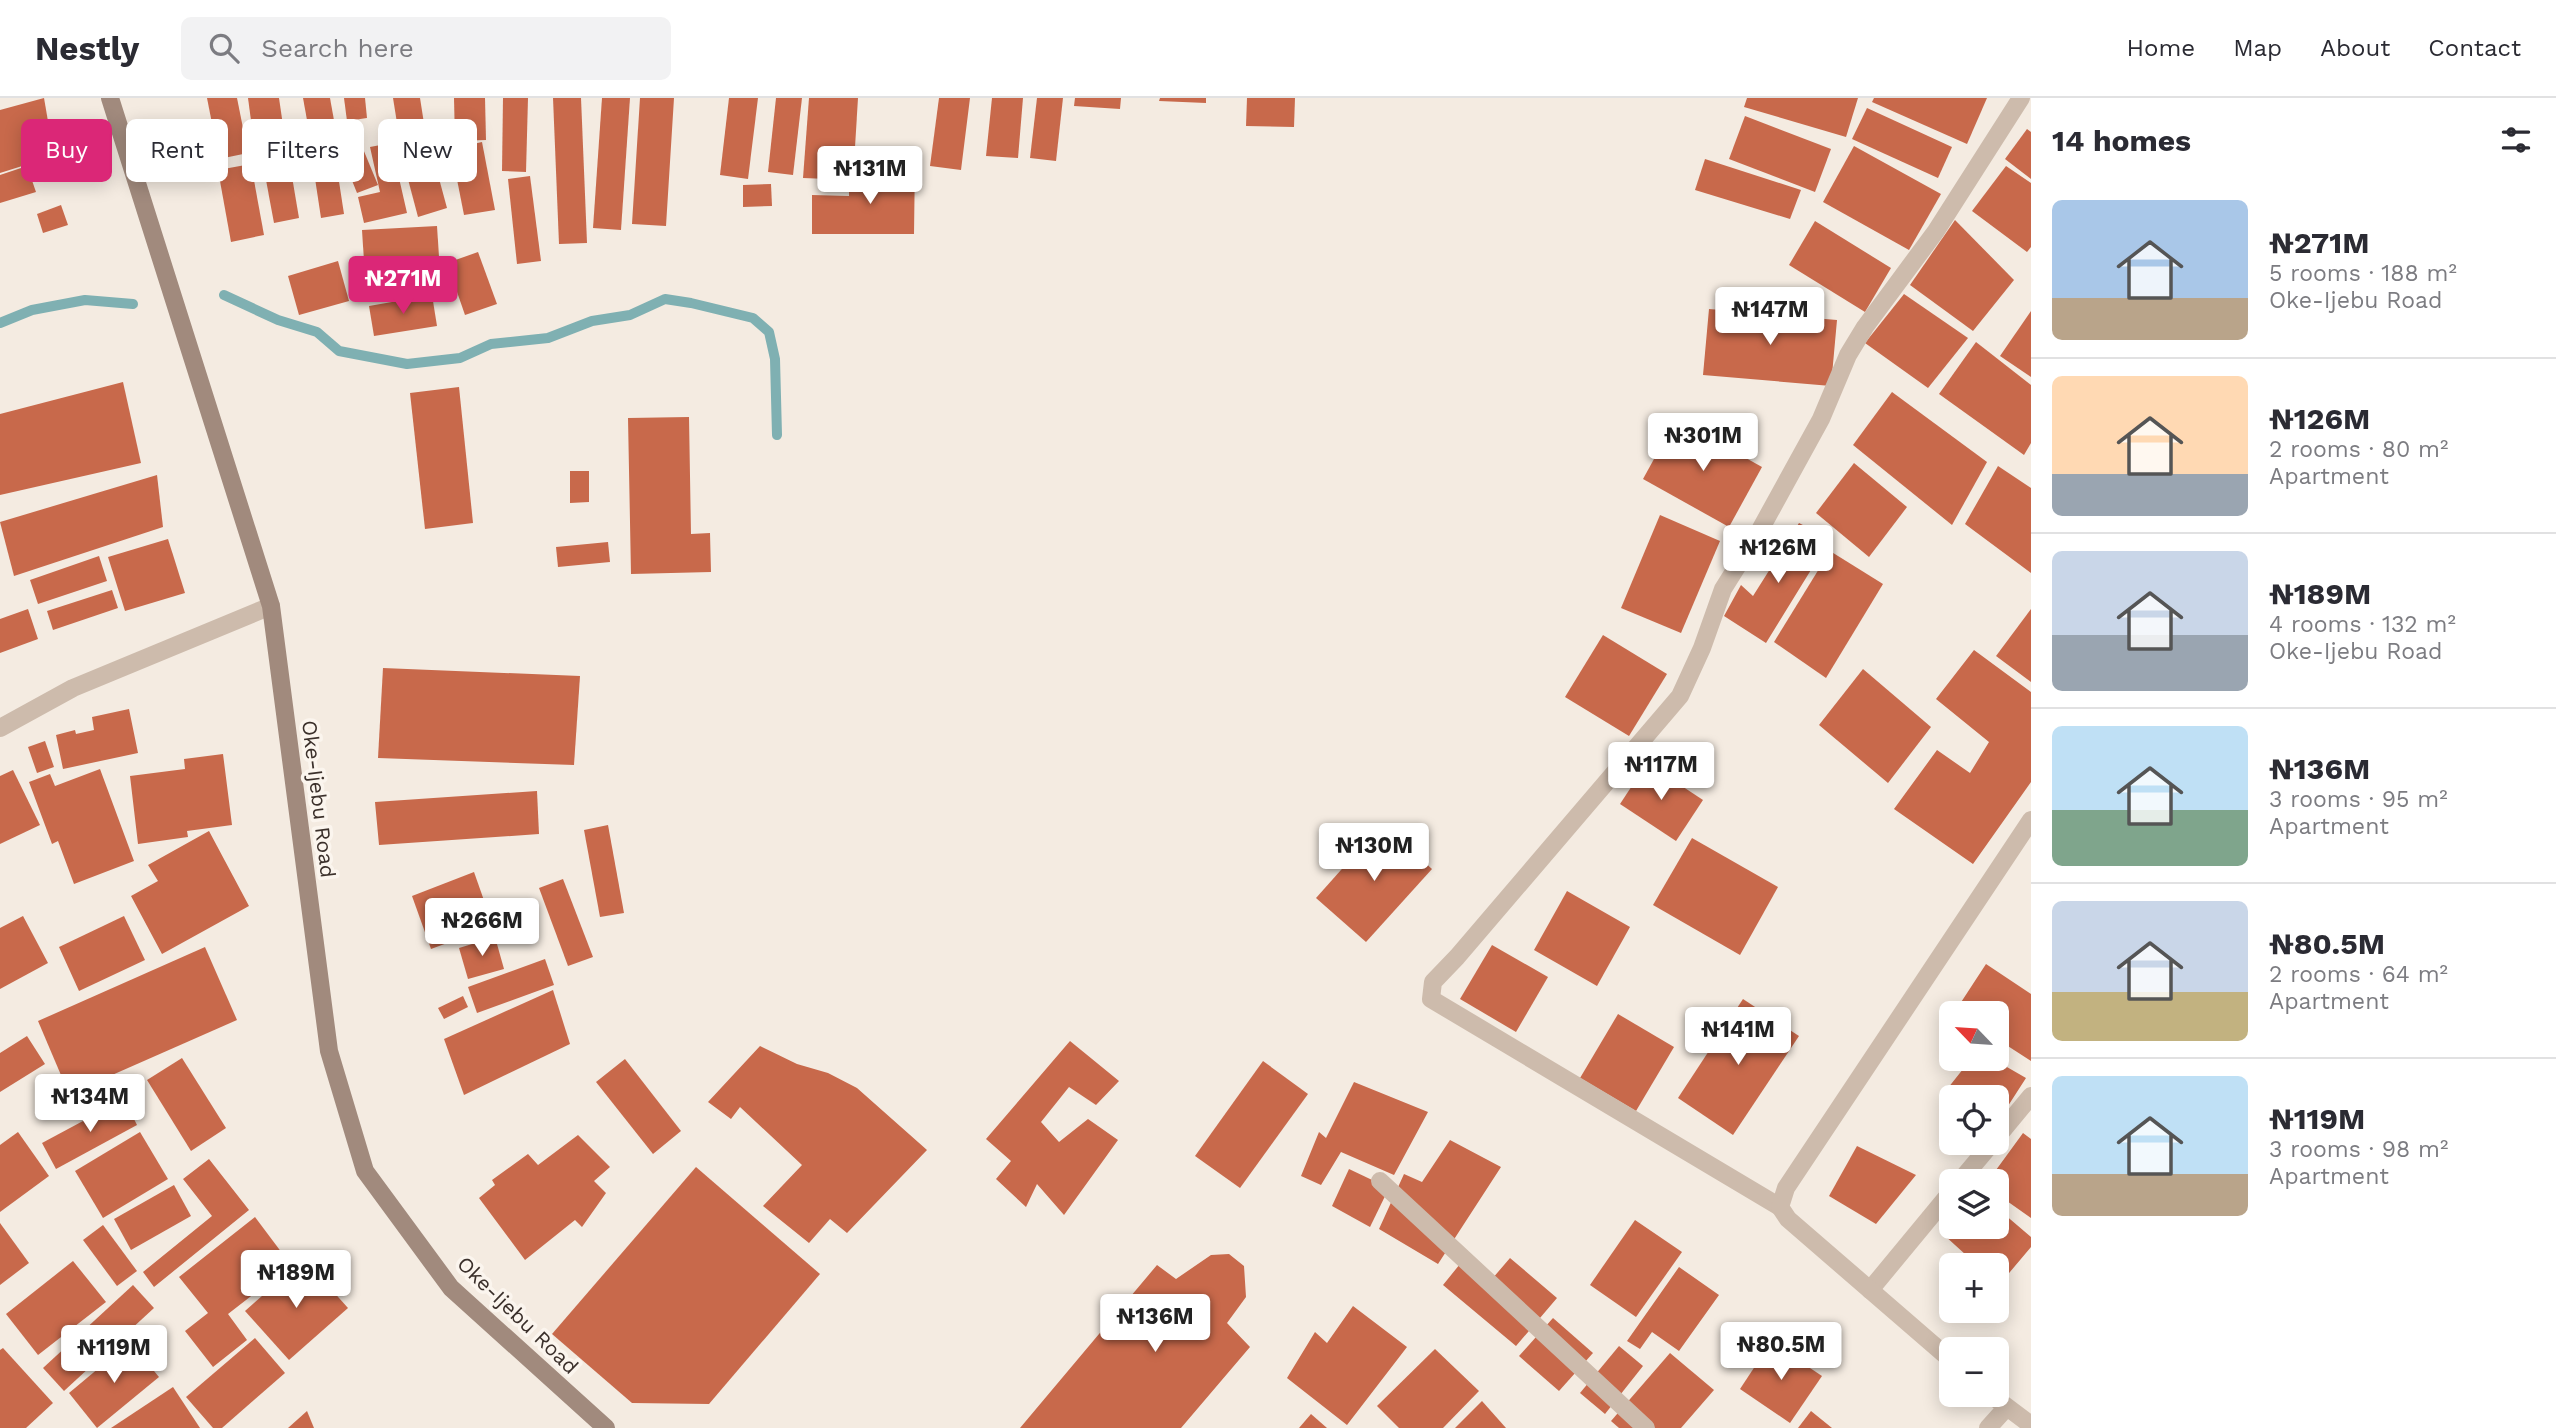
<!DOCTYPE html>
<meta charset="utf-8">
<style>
:root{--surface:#fff;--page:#f2f2f3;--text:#2b2b33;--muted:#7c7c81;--line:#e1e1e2;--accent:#db2777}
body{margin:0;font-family:"Work Sans",sans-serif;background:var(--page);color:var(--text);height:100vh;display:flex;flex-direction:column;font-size:26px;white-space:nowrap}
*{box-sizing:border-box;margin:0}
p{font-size:23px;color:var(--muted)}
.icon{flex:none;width:38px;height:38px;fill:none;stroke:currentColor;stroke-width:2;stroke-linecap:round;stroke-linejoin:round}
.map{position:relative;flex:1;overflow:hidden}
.drawer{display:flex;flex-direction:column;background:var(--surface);width:525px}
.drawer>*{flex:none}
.hud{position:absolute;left:21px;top:21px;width:665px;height:63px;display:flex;gap:14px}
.needle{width:46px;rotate:295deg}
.fabs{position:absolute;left:1939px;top:903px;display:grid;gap:14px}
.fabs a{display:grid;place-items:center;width:70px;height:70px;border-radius:10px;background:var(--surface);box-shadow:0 4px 18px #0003;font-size:35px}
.price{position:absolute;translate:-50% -60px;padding:0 16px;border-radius:7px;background:#fff;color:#222;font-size:23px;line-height:46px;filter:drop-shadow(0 2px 4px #0008)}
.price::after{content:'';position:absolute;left:50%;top:42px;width:21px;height:16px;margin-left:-10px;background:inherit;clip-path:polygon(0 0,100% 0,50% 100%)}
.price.current{background:var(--accent);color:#fff}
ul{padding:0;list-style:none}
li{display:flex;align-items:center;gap:21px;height:175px;padding:0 21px}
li+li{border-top:2px solid var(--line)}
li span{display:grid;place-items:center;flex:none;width:196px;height:140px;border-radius:10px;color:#555}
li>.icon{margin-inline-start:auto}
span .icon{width:84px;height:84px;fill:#fffc;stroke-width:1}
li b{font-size:30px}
h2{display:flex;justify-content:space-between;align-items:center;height:84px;padding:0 21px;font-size:30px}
.pill{padding:0 24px;border-radius:10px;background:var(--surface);box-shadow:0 4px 18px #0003;font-size:24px;line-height:63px}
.pill.current{background:var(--accent);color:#fff}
header{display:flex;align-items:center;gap:42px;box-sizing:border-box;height:98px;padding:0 35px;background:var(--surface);border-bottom:2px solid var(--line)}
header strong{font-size:33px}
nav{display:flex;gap:38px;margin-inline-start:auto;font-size:24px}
.search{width:490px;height:63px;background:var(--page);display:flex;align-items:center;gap:18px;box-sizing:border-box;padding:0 24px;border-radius:10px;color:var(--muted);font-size:26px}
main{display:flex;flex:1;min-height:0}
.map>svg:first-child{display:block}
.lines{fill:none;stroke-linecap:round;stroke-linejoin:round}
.stream{stroke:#7fb0b2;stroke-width:10}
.building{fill:#c8694b}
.minor{stroke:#cdbbac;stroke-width:18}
.secondary{stroke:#a18a7d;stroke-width:18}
.labels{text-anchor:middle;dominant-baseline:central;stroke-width:7;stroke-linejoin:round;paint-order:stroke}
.street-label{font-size:21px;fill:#3b302b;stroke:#fbf5ee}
</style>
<header>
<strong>Nestly</strong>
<div class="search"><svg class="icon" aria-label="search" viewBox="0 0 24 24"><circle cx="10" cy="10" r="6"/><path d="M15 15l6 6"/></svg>Search here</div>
<nav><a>Home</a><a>Map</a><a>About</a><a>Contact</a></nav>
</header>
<main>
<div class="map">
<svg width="2031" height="1330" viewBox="0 0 2031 1330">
<rect width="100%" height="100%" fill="#f4ebe1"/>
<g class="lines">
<g class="stream">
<polyline points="224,197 278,222 317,234 339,253 407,266 460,260 491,246 548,240 592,223 630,217 665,201 691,205 753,220 769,234 775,261 777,337"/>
<polyline points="0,225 32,212 85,202 133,206"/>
</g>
</g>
<g class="building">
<polygon points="44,0 54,58 0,75 0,12"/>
<polygon points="207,0 237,0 248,55 219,61"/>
<polygon points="248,0 279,0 287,55 256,60"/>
<polygon points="303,0 330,0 337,39 311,44"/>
<polygon points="344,0 365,0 367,20 347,23"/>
<polygon points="393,0 420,0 428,51 402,56"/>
<polygon points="454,0 485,0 486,42 455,43"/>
<polygon points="503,0 528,0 526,74 502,73"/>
<polygon points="553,0 581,0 587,145 559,146"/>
<polygon points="602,0 630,0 621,132 593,130"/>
<polygon points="640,0 674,0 666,128 632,126"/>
<polygon points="729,0 758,0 748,81 720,77"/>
<polygon points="776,0 802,0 793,77 768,74"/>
<polygon points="809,0 858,0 853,82 803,80"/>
<polygon points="939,0 970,0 961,72 930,68"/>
<polygon points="992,0 1023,0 1018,60 986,58"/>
<polygon points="1037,0 1063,0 1056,63 1030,60"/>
<polygon points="1075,0 1121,0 1120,11 1074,8"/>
<polygon points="1160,0 1206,0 1206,5 1159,3"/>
<polygon points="1247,0 1295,0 1294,29 1246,28"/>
<polygon points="1747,0 1858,0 1846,39 1744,9"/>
<polygon points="1874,0 1987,0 1967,46 1872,4"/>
<polygon points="1867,10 1952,49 1938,80 1852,41"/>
<polygon points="1745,18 1831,51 1815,94 1729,61"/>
<polygon points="2027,31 2031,34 2031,81 2005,61"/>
<polygon points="482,44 495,112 464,117 451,51"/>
<polygon points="391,45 407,115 364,125 358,99 380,94 370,49"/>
<polygon points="361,46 378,87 357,95 341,55"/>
<polygon points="1854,48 1941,96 1909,152 1823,104"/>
<polygon points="334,51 344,116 321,120 311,54"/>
<polygon points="891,60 915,61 914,136 812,136 812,97 849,98 849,87 891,88"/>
<polygon points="289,61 299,120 274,125 263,66"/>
<polygon points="1705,61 1801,92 1790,121 1695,92"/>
<polygon points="434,62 447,110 418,119 405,70"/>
<polygon points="251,66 264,137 231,144 218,72"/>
<polygon points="27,68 36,94 0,105 0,77"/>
<polygon points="2006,68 2031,85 2031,149 2027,154 1972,113"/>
<polygon points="530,78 541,163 517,166 508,81"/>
<polygon points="771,86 772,108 743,109 743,87"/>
<polygon points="61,107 68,127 43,135 37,116"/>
<polygon points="1955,122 2014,182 1973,233 1910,187"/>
<polygon points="1815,123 1891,170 1865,214 1789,167"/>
<polygon points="437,128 441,189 366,194 362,132"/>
<polygon points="478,154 497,206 465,217 447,165"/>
<polygon points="338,163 349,203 299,217 288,178"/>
<polygon points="1904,196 1968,240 1928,290 1865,245"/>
<polygon points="432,197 437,228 374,238 369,208"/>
<polygon points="1709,211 1837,222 1831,288 1703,277"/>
<polygon points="2031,213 2031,279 2000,258"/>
<polygon points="1976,244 2031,287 2031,345 2024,357 1939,296"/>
<polygon points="123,284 141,365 0,397 0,316"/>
<polygon points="459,289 473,425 425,431 410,295"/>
<polygon points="1892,294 1987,364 1952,427 1853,347"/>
<polygon points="689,319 691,436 710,435 711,474 631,476 628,320"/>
<polygon points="1676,321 1762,369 1729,429 1643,381"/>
<polygon points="1854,365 1907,409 1869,459 1816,415"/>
<polygon points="1998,368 2031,390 2031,475 1965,426"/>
<polygon points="570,373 589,373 589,404 570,405"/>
<polygon points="157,377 163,429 14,478 0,424"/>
<polygon points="1660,417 1720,443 1681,535 1621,510"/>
<polygon points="1799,425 1830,441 1766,545 1724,518 1741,487 1753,498"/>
<polygon points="168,441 185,495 125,513 108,459"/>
<polygon points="608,444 610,464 558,469 556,449"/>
<polygon points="1830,453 1883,486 1826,580 1774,544"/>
<polygon points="99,458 107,483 38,506 30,482"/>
<polygon points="112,492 118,510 53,532 47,513"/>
<polygon points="28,511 38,541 0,555 0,521"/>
<polygon points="2031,511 2031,584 1996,558"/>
<polygon points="1603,537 1667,576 1629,638 1565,599"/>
<polygon points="1974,552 2031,594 2031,684 1973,766 1894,711 1937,652 1970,675 1989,644 1936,601"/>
<polygon points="383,570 580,578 574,667 378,660"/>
<polygon points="1863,571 1931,629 1888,685 1819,627"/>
<polygon points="129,611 138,655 63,671 56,637 75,632 76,636 94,632 92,619"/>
<polygon points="45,643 54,669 37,675 28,649"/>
<polygon points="223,656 232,727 187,733 188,739 138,746 130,678 185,671 184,661"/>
<polygon points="1647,665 1703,702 1676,743 1620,706"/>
<polygon points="100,671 134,763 74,786 58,743 52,746 29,684 50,676 55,688"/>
<polygon points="13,672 40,727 0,746 0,678"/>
<polygon points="537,693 539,736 379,747 375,704"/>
<polygon points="1382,726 1432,771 1366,844 1316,800"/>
<polygon points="608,727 624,815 600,819 584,732"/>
<polygon points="209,733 249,808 162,856 131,798 158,783 148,767"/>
<polygon points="1692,740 1778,789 1740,857 1653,807"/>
<polygon points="474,774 493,828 431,851 412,798"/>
<polygon points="563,781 593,859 568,868 539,790"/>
<polygon points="1567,793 1630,829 1597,888 1534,852"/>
<polygon points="23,818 48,865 0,891 0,830"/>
<polygon points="124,818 145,862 79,893 59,849"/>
<polygon points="495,839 504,871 468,881 459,850"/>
<polygon points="1492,847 1548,879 1516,934 1460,901"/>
<polygon points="205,849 237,922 69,996 38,923"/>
<polygon points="545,861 554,887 477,915 468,889"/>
<polygon points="1986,866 2031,896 2031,963 1997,941 1997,915 1954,915"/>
<polygon points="553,892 570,946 464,997 444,941"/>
<polygon points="463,898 468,909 444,921 438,910"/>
<polygon points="1743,901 1799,938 1733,1037 1678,1000"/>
<polygon points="1618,916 1674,949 1636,1013 1580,980"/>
<polygon points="27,938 45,966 0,994 0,955"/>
<polygon points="1070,943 1119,983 1096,1007 1069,989 1041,1024 1059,1044 1088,1021 1118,1042 1064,1117 1037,1086 1026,1109 996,1081 1011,1063 986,1041"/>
<polygon points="760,948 797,966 828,975 857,990 927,1052 847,1135 830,1121 809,1145 763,1108 802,1067 740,1009 731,1021 708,1004"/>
<polygon points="182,960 226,1030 191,1053 147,982"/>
<polygon points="625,961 681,1033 653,1056 596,984"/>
<polygon points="1971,961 1993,961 2026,980 1997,1025 1997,999 1951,999 1944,995"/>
<polygon points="1263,963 1308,996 1240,1090 1195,1058"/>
<polygon points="1354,984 1428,1014 1394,1077 1341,1054 1321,1087 1301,1078 1319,1034 1326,1040"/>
<polygon points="124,1001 137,1027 56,1071 42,1045"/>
<polygon points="18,1034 49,1078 0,1114 0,1047"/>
<polygon points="140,1034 168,1081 103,1120 75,1073"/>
<polygon points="2023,1035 2031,1041 2031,1120 1997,1096 1997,1083 1988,1083"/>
<polygon points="578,1037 610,1069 594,1083 606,1095 582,1129 575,1122 525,1162 479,1100 495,1087 492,1082 528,1056 538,1067"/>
<polygon points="1450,1042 1501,1069 1438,1166 1379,1131 1404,1076 1422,1084"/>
<polygon points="1857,1048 1916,1077 1876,1126 1829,1098"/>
<polygon points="209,1061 249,1112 154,1189 143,1174 212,1118 183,1081"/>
<polygon points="696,1069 820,1176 709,1306 632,1305 552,1236"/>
<polygon points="1349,1071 1389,1090 1370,1129 1332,1108"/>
<polygon points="174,1087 191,1118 131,1152 114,1121"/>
<polygon points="1997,1110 2031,1139 2031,1149 1999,1187 1997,1167 1977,1167 1944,1137 1950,1129 1997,1129"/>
<polygon points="255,1119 291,1167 228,1216 247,1242 213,1269 185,1233 208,1215 179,1179"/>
<polygon points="1635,1122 1682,1154 1636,1219 1590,1187"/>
<polygon points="0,1125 29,1165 0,1187"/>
<polygon points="103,1127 137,1173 117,1188 83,1142"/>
<polygon points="1229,1156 1244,1168 1246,1199 1227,1225 1250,1249 1181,1330 1020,1330 1157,1167 1176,1181 1211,1157"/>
<polygon points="1510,1160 1557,1200 1516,1248 1443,1187 1460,1166 1486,1188"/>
<polygon points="304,1161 348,1210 289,1262 245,1213"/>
<polygon points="73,1163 106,1204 38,1257 6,1216"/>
<polygon points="1679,1169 1719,1197 1679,1253 1652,1234 1640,1251 1627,1243"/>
<polygon points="133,1187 154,1210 64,1293 43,1270"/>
<polygon points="1353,1208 1407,1249 1347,1327 1287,1280 1315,1234 1327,1245"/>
<polygon points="1553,1220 1593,1255 1559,1293 1519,1258"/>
<polygon points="255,1240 285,1275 222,1330 213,1330 186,1299"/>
<polygon points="130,1244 159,1279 97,1330 69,1295"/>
<polygon points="1771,1244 1822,1278 1790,1325 1740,1291"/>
<polygon points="1619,1248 1643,1268 1605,1316 1580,1295"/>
<polygon points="3,1250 53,1305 26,1330 0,1330 0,1252"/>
<polygon points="1435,1251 1479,1293 1443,1330 1399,1330 1377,1308"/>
<polygon points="1670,1255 1714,1292 1681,1330 1619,1330 1611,1323"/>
<polygon points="173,1289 200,1330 111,1330"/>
<polygon points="1482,1303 1506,1330 1455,1330"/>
<polygon points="307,1313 314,1330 288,1330"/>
<polygon points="1811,1313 1832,1330 1798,1330"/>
<polygon points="1311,1316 1327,1330 1299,1330"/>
</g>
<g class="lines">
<g class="minor">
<polyline points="0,630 73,590 271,508"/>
<polyline points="1997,1039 2031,998"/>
<polyline points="1380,1083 1646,1330"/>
<polyline points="1960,1083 1992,1045"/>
<polyline points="1780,1109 1431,901 1433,884 1457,859 1680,598 1702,550 1723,491 1760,432 1821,321 1848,257 1865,229 1936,133 2021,0"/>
<polyline points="1870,1192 1951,1094"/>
<polyline points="1951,1262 1788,1121 1780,1109 1786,1090 2031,722"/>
<polyline points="1991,1297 2031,1327"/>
<polyline points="1988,1330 2006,1310"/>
</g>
<polyline class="secondary" points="110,0 271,508 329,953 365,1073 451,1190 606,1330"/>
</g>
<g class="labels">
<g class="street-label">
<text transform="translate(319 701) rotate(83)">Oke-Ijebu Road</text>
<text transform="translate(518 1217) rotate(44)">Oke-Ijebu Road</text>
</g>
</g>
</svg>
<div class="fabs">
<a><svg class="needle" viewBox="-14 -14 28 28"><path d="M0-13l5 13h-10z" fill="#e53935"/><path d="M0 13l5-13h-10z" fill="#7c7c81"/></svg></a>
<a><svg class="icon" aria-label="locate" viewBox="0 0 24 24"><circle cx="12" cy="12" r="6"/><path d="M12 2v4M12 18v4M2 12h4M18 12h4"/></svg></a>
<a><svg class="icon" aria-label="layers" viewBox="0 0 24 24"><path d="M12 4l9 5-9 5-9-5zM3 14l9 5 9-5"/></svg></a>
<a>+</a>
<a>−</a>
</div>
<b class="price" style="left:870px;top:108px">₦131M</b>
<b class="price current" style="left:403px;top:218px">₦271M</b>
<b class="price" style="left:1770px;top:249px">₦147M</b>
<b class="price" style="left:1703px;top:375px">₦301M</b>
<b class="price" style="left:1778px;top:487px">₦126M</b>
<b class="price" style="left:1661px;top:704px">₦117M</b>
<b class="price" style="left:1374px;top:785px">₦130M</b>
<b class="price" style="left:482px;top:860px">₦266M</b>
<b class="price" style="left:1738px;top:969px">₦141M</b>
<b class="price" style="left:90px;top:1036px">₦134M</b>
<b class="price" style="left:296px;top:1212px">₦189M</b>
<b class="price" style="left:1155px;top:1256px">₦136M</b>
<b class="price" style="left:1781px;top:1284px">₦80.5M</b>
<b class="price" style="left:114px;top:1287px">₦119M</b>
<div class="hud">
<a class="pill current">Buy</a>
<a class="pill">Rent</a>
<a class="pill">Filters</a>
<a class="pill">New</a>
</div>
</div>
<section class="drawer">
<h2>14 homes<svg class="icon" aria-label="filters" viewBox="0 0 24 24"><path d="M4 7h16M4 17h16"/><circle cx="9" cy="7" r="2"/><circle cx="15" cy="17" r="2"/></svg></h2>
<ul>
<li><span style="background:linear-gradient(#a9c7e8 70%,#b9a48a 0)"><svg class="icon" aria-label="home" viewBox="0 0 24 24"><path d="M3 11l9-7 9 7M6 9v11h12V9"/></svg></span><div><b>₦271M</b><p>5 rooms · 188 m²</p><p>Oke-Ijebu Road</p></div></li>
<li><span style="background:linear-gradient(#ffd9b3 70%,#9aa5b1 0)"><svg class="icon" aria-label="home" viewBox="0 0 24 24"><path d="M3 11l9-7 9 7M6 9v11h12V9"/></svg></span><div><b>₦126M</b><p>2 rooms · 80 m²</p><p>Apartment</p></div></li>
<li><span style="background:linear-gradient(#c9d6e8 60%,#9aa5b1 0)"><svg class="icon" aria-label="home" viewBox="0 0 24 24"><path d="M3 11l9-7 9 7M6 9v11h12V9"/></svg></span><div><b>₦189M</b><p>4 rooms · 132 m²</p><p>Oke-Ijebu Road</p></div></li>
<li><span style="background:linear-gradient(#bfe0f5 60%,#7fa58c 0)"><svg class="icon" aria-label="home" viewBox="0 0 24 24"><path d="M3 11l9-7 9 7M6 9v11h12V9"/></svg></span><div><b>₦136M</b><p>3 rooms · 95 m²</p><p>Apartment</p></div></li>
<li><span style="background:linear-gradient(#c9d6e8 65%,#c2b280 0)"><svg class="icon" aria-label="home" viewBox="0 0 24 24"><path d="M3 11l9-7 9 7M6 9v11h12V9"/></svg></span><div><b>₦80.5M</b><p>2 rooms · 64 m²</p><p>Apartment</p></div></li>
<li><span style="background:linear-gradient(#bfe0f5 70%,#b9a48a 0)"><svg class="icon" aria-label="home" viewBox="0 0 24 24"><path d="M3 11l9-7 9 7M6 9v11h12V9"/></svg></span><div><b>₦119M</b><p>3 rooms · 98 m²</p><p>Apartment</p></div></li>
</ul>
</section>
</main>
